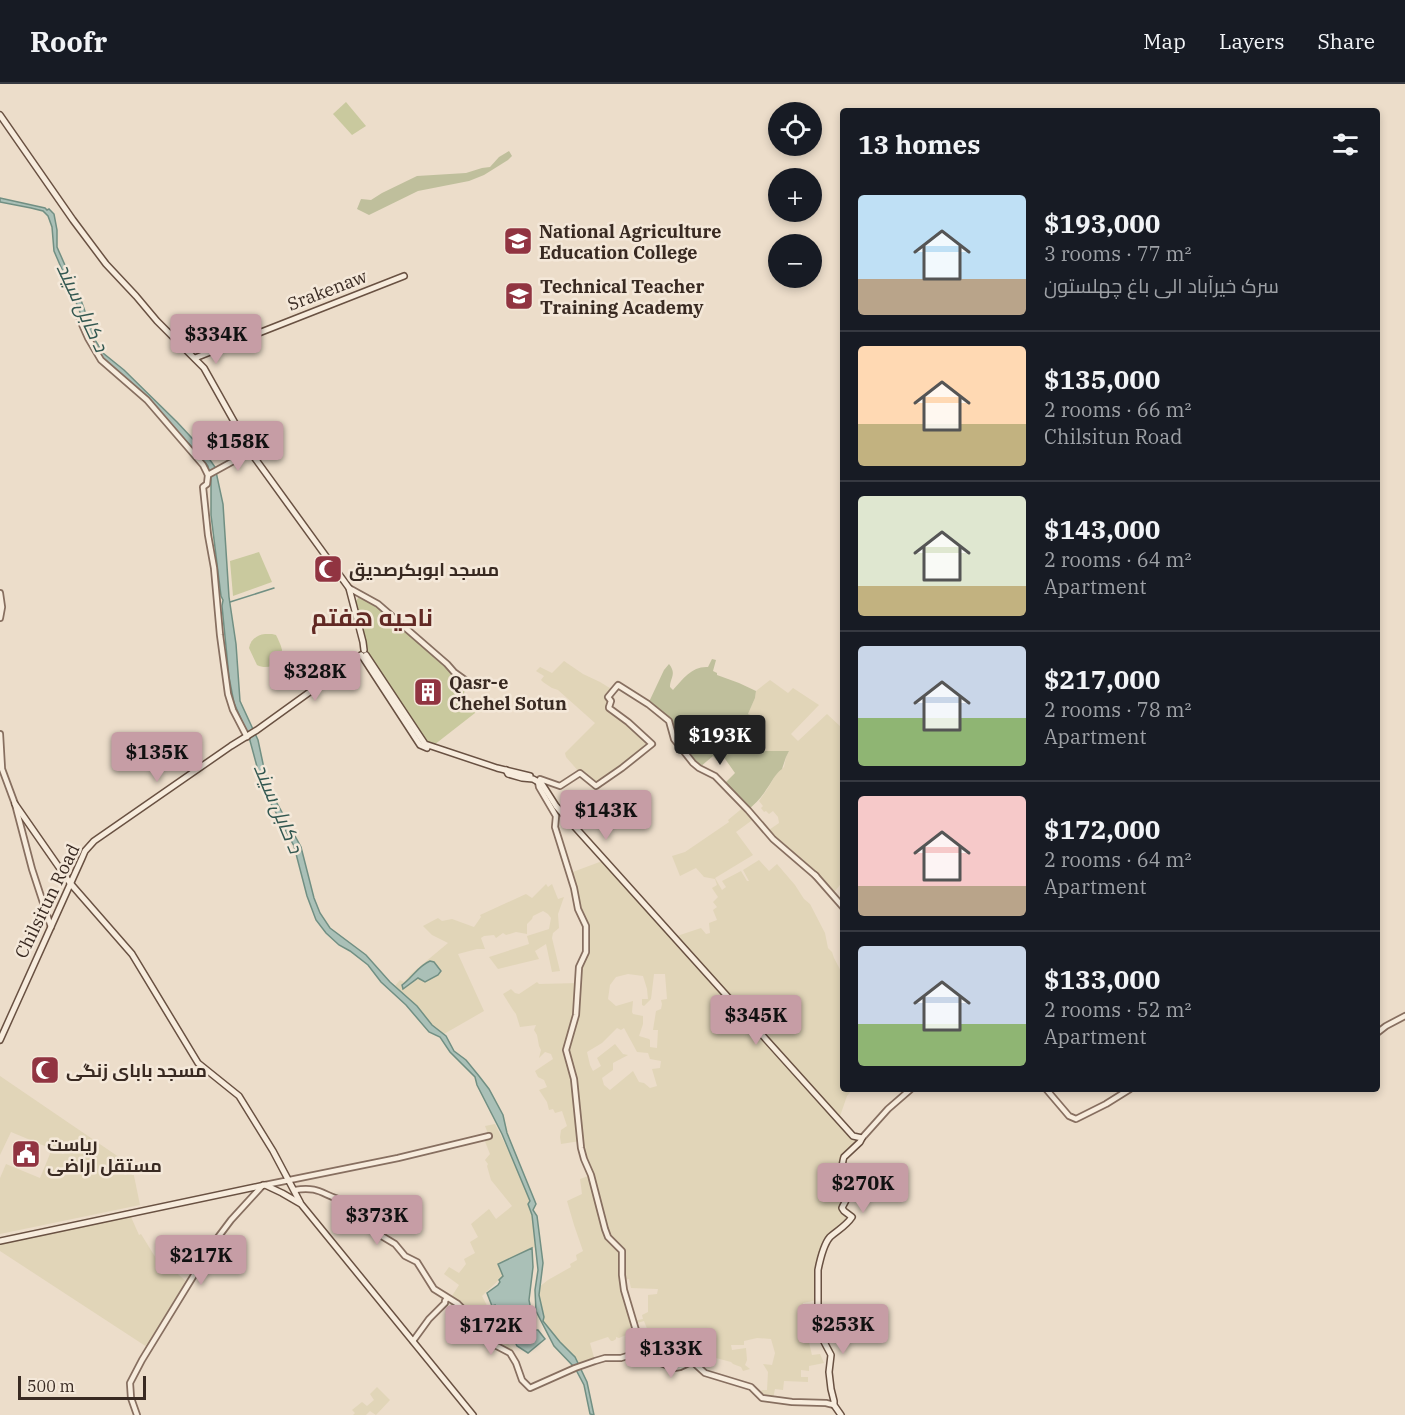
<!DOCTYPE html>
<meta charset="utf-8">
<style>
:root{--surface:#171b24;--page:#242831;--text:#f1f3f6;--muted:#9ea1a6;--line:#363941;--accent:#c69da5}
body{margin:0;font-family:"IBM Plex Serif",Cairo,serif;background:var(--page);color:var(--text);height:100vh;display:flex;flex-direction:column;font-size:22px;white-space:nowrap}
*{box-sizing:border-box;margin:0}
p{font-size:20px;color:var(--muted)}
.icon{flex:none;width:33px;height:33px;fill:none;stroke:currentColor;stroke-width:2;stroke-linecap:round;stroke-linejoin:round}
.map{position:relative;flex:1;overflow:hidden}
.drawer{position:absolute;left:840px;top:24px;width:540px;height:984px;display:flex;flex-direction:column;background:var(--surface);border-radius:6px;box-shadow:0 3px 9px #0003}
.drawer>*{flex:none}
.controls{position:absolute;left:768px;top:18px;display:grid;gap:12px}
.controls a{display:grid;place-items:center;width:54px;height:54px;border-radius:50%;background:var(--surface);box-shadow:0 3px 9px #0003;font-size:30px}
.scale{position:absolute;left:18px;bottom:15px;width:128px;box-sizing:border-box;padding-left:6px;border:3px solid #392a22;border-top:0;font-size:16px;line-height:21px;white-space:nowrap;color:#392a22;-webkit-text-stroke:4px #f4e8d9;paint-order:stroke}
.price{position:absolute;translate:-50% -51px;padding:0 14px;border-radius:6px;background:var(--accent);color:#111;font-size:20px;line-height:39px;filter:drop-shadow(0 2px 3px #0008)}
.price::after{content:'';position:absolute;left:50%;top:36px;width:18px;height:14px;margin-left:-9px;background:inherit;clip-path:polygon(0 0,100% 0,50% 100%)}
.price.selected{background:#222;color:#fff}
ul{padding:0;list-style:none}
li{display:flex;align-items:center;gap:18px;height:150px;padding:0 18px}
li+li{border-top:2px solid var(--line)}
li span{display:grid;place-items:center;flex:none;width:168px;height:120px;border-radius:6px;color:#555}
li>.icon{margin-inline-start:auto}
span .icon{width:72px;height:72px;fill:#fffc;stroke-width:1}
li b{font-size:26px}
h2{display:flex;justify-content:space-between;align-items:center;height:72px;padding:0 18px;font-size:26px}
header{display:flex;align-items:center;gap:36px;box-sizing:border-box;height:84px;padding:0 30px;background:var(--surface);border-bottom:2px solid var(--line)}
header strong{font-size:28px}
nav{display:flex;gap:33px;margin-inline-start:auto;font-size:21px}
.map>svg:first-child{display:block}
.farmland{fill:#e1d5b8;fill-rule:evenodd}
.green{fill:#c9c99e}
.cemetery{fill:#bfbf9c}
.water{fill:#aac0b7;stroke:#718f83;stroke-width:1.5}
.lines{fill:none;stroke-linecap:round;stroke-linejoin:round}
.stream{stroke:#718f83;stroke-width:1.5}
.tertiary-casing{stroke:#876f60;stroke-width:8}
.secondary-casing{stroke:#695142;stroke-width:8}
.tertiary{stroke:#f7ecdd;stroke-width:4.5}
.secondary{stroke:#f7ecdd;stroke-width:5}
.labels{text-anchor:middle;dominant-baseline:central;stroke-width:5;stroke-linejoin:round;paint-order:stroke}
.poi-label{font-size:18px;font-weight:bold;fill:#392a22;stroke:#f4e8d9;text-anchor:start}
.street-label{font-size:18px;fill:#392a22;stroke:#f4e8d9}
.water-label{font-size:20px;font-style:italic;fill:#325750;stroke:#f4e8d9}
.district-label{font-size:24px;font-weight:bold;fill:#622924;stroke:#f4e8d9}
</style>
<header>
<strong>Roofr</strong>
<nav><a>Map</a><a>Layers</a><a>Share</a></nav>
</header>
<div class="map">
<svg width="1405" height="1331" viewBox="0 0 1405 1331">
<rect width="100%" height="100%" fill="#ecddca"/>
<g class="farmland">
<polygon points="564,577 583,590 600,598 613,606 609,613 609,622 652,660 596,702 580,689 566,673 565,669 595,639 558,606 552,604 543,598 541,596 544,592 536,587 540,583 552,589"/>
<polygon points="770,596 788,609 793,604 819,621 791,650 798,657 827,630 841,643 843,643 843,797 832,811 766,748 779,739 778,733 773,727 769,730 766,727 764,728 761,724 763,722 759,717 768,704 776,690 784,683 786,673 789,667 764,667 755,663 749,659 749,654 752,645 758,637 753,632 748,630 755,614 756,607"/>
<path d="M745,722L755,734L736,748L753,771L715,794L722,806L726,803L722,797L741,787L747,797H749L743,786L759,776L769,787L777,780L795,801L804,815L810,820L825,849L828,864L832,868L834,874L843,891V1005H853L847,1012L839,1035L860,1058L846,1071L841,1094L847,1108L843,1121L851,1131L831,1152L819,1177L818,1216L803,1219V1234L812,1271L820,1270L824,1279L809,1282V1287L801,1286V1293H808V1298L784,1297L783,1306L775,1305L773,1315L758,1311L762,1306H767L768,1288L763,1280L772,1281L775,1269L771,1255L757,1254L744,1257V1261H731L732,1266L746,1264L747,1276L745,1281L750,1285L743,1287L741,1283L733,1280L731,1278L716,1274L715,1264L704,1267L695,1253L684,1259L686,1262L659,1276L643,1270L652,1266L650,1252L644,1237L634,1240L636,1247L619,1254L616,1253V1255L613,1257H611L608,1253L590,1259L595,1277L580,1283L574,1271L560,1258L543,1237L544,1233L539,1214V1203L548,1196L571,1183L570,1180L577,1176L576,1171L583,1167L574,1141L567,1117L582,1110L580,1095L591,1091L580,1057L561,1060L560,1053L561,1046L567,1042L562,1027L555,1029L553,1025L549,1026L547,1018L539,1006L547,1003L544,996L538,993L535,987L553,975L551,970L545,968L539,974L541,966L539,962L537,951L534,946L536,941L520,943L516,930L513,926L503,910L511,905L515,909L519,910L537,898L539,900L578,899V892L585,872L586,842L583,836L570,789L605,776L674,853L701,844L706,850L710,849L709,839L717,836L713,826L717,823L713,818L718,813L712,804L717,801L715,795L704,793L696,784L680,792L672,772L685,768L729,738L728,736ZM628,890L643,892L647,905L648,915H642V921L644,922L651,915L654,890H665L667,915L661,916L662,920L661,925L656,927L653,946H658L657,964L650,963V956L649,955L639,952L643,940V932L633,930L632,928L633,917L616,922L608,915L610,901L616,893ZM617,944L621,946L624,944L637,968L648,969L650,975L661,977L660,984L652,985L657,1002L650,1004L644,999L639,998L633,987L610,1006L604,1001L602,994L613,986V979L628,971L623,970L615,960L597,974L601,982L593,987L590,981L587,968L602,959ZM629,1195L631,1204L658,1205L657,1210L648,1211V1228L642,1231L643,1235L633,1237L623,1196Z"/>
<path d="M546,800L548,803L552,800L558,815L564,813L558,830L559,844L553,849L552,854L560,887L552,888L546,860L535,867L539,875L498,885L489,873L529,860L527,852L549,845L551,834L548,830L543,827L533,832L532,835L527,840V850L516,848L506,851L503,849L496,854L494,851L484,852L481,854L485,865H477L458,870L484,927L444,950L432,941L417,922L395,902L400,896L404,898L412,889L448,859L432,851L423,842L438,834L442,837L452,835L474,843L481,833L480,831L526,810L532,814ZM434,878L441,887L416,895L403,905L402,901L405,900L415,888L426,879Z"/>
<polygon points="0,992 132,1082 140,1121 0,1150 0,1094 6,1080 40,1094 52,1065 11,1048 0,1071"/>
<polygon points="495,1040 511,1072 530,1117 528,1120 532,1131 535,1163 499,1180 503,1192 482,1212 496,1239 494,1244 497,1248 513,1265 513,1273 479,1249 468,1230 450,1215 459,1201 444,1190 449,1183 459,1189 466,1180 464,1175 475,1169 470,1158 478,1153 471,1140 489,1125 496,1135 512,1122 491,1096 487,1082 488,1080 485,1076 490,1070 484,1055 489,1052 485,1042"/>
<polygon points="131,1133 139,1151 141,1150 157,1176 171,1184 188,1199 147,1263 0,1167 0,1160"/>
<polygon points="377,1303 390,1316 376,1331 370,1327 366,1331 353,1331 355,1329 352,1326 362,1318 367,1322 374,1316 370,1310"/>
</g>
<g class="green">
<polygon points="346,18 366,42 352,51 333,30"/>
<polygon points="259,468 272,498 233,512 230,477"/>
<polygon points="364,513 373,518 450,584 457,594 459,593 466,604 464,609 475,629 434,661 424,658 367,571 355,519 358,514"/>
<path d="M265,550H272L276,551C278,555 281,561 282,566C282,579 269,587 257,581L249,564C251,555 257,551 265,550Z"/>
</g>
<g class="cemetery">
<polygon points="509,67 512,72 508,76 484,91 469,97 418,107 369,131 357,125 361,115 371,116 382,109 417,92 466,89 482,84 490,83 499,73"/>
<path d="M712,575L716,576L713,587L717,589V591L739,599L756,607L755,614L748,630L753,632L758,631L759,633L752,645L749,658H754L755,663L763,661L764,667H789L786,673L782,685C774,691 772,698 766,706C761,714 755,720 748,726L723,701L735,689L723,672L717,677L713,672L700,683L674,655L668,637L648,620L664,586L669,580C677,590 670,594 670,603L673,606C683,595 692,582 708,583Z"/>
</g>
<g class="water">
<polygon points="0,114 45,124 47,126 49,125 54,130 57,146 57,163 75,204 81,216 95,256 103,269 124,286 177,338 203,366 215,383 223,420 229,513 236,560 240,617 258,656 265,689 272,710 301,763 314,814 320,829 330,844 366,871 390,898 417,922 432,941 446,952 454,967 466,976 479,992 489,1005 503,1031 507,1049 536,1120 533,1126 537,1132 543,1179 539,1211 544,1233 543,1237 560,1258 575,1273 587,1298 594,1331 590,1330 584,1301 575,1284 554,1262 536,1227 535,1206 538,1186 532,1131 528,1120 530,1117 502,1050 477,1001 475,993 450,968 440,953 429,948 406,921 381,898 368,881 350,867 339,861 326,849 316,836 307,812 294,762 268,714 259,690 249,653 234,619 229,593 222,522 223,516 221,512 211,431 211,395 208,382 190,361 104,277 91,257 76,218 54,167 52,143 48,132 43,127 31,124 0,118"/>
<path d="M430,877L434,878L441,887L438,891L425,898L418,894L403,905L402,901C412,894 418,882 430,877Z"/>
<path d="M532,1164L533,1183L529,1216L534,1242L519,1254L521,1256L533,1246H538L545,1255L528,1269L517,1262L516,1260L518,1258L516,1255L513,1258C504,1247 495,1235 495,1221L492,1222L487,1209L498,1201L500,1198L499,1196L503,1192L498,1180Z"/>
</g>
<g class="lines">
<polyline class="stream" points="230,518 274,504"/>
<g class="tertiary-casing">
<g id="tertiary">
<polyline points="80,236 88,254 101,276 147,316 203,381 208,391 207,400 203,403 208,451 214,484 220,551 228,610 233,626 247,653"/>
<polyline points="208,391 248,369"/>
<polyline points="349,504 378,520 447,580 454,588 468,598"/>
<polyline points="0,509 2,523 0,534"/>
<polyline points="0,650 2,685 15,720 32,785 51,843"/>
<polyline points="540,695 560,702 580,689 596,702 622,684 652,660 628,638 609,624 609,623 611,617 608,613 618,601 648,620 669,637 674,655 693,679 699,684 715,692 748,726 773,755 816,792"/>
<polyline points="538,698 539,703 556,732 555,743 574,804 578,825 586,842 586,868 579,883 576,931 566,966 574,995 581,1064 584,1075 591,1091 605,1145 608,1153 622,1167 622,1191 624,1206 643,1270 645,1273 674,1284 680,1283 691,1278 694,1279 705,1289 751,1303 762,1314 792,1318 826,1319 834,1321"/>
<polyline points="815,791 843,823"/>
<polyline points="1377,949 1386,942 1405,932"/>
<polyline points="1046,1005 1069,1032 1076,1035 1106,1020 1130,1005"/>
<polyline points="862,1054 888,1025 911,1005"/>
<polyline points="265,1101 398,1074 489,1052"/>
<path d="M295,1106C321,1101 325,1114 347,1117L360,1139L395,1160L405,1172L417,1178L434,1205L458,1220L468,1230L479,1249L489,1258L510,1269L516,1279L522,1296L530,1304L575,1284L595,1277L605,1274H621L643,1267"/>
<polyline points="413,1257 429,1235 445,1219 445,1217 447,1214"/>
<polyline points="137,1331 131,1314 130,1299 142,1276 213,1160 231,1136 263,1101"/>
</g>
</g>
<g class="secondary-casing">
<g id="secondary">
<polyline points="0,31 73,136 106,180 136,212 157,237 204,284 254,373 349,504 363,558 364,566"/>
<polyline points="195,274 404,192"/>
<polyline points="366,571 425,660 497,684 530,692"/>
<polyline points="362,572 420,661 427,664"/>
<path d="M506,686L508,690L522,694L533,695L542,700L556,722L853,1052L862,1054L860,1058L844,1073C843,1075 840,1094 841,1097C842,1102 847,1105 847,1110C848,1115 844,1119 842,1124L844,1127L852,1133C846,1142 838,1146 830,1153C823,1161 820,1176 818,1186V1231L822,1254L831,1271L829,1288L831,1305L834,1317V1321L841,1331"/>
<polyline points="15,720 70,799 132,870 198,979 239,1012 273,1067 300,1118"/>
<polyline points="0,956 82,774 85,767 94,757 231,662 257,646 361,571"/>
<polyline points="0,1157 265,1101 282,1109 301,1120 473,1331"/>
</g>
</g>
<use href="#tertiary" class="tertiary"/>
<use href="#secondary" class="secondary"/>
</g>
<defs>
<g id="university-square" transform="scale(1.5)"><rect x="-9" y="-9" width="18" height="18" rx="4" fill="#913441" stroke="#f4e8d9"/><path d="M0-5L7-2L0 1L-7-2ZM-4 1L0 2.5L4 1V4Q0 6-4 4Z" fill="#fff"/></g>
<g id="mosque-square" transform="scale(1.5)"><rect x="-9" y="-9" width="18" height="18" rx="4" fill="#913441" stroke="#f4e8d9"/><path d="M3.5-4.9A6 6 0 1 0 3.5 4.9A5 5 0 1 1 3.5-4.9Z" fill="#fff"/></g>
<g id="building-square" transform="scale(1.5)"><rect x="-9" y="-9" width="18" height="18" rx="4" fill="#913441" stroke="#f4e8d9"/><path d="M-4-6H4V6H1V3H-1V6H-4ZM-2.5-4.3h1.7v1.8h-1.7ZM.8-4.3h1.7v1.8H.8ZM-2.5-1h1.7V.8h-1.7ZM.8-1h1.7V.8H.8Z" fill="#fff"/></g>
<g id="civic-square" transform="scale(1.5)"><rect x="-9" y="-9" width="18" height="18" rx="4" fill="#913441" stroke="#f4e8d9"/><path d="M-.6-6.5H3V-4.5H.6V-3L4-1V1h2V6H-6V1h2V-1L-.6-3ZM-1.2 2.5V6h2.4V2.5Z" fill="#fff"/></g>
</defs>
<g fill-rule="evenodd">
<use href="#university-square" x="518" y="157"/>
<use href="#university-square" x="519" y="212"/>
<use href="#mosque-square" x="328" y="485"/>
<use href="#building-square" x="428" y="608"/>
<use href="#mosque-square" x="45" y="986"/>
<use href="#civic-square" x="26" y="1070"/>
</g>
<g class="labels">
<g class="poi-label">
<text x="539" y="147">National Agriculture<tspan x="539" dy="21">Education College</tspan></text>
<text x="540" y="202">Technical Teacher<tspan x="540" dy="21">Training Academy</tspan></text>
<text x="349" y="485">مسجد ابوبکرصدیق</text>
<text x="449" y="598">Qasr-e<tspan x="449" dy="21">Chehel Sotun</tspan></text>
<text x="66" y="986">مسجد بابای زنگی</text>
<text x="47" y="1060">ریاست<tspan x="47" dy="21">مستقل اراضی</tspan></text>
</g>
<g class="street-label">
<text transform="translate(327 206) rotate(-21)">Srakenaw</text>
<text transform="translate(47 817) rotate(-64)">Chilsitun Road</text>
</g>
<g class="water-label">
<text transform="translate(83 223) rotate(65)">د کابل سيند</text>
<text transform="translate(279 724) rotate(67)">د کابل سيند</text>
</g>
<g class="district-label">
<text x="372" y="533">ناحیه هفتم</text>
</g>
</g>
</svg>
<div class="controls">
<a><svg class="icon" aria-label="locate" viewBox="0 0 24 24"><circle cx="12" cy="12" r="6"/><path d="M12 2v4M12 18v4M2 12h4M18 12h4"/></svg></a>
<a>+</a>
<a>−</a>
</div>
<div class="scale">500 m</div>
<b class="price" style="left:216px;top:281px">$334K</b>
<b class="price" style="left:238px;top:388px">$158K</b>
<b class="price" style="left:315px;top:618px">$328K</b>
<b class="price selected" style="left:720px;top:682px">$193K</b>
<b class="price" style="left:157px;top:699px">$135K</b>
<b class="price" style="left:606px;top:757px">$143K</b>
<b class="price" style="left:756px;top:962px">$345K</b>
<b class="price" style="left:863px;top:1130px">$270K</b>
<b class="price" style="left:377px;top:1162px">$373K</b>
<b class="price" style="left:201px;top:1202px">$217K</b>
<b class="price" style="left:843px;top:1271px">$253K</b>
<b class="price" style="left:491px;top:1272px">$172K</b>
<b class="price" style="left:671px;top:1295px">$133K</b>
<section class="drawer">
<h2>13 homes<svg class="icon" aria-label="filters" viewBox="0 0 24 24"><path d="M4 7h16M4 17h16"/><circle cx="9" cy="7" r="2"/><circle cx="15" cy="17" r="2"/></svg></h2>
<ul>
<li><span style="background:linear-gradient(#bfe0f5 70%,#b9a48a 0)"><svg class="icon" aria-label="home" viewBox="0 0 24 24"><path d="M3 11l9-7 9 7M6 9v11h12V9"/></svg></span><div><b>$193,000</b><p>3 rooms · 77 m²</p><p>سرک خیرآباد الی باغ چهلستون</p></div></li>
<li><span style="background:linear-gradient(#ffd9b3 65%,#c2b280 0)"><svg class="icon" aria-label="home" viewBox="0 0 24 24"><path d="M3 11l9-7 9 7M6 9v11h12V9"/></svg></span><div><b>$135,000</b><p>2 rooms · 66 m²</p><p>Chilsitun Road</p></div></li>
<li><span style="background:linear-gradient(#dfe7d0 75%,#c2b280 0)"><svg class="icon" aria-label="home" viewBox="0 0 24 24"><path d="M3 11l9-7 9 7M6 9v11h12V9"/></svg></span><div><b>$143,000</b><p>2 rooms · 64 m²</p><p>Apartment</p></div></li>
<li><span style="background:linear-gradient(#c9d6e8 60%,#8fb573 0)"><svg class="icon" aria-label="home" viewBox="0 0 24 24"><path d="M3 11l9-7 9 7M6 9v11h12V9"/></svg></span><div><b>$217,000</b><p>2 rooms · 78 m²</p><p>Apartment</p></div></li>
<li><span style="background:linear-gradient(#f6c9c9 75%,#b9a48a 0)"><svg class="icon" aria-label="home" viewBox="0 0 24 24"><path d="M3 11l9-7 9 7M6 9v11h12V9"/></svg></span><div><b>$172,000</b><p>2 rooms · 64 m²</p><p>Apartment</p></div></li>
<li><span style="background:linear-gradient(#c9d6e8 65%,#8fb573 0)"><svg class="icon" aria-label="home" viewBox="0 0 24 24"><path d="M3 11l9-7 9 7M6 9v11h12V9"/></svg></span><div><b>$133,000</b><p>2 rooms · 52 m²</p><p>Apartment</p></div></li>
</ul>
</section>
</div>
